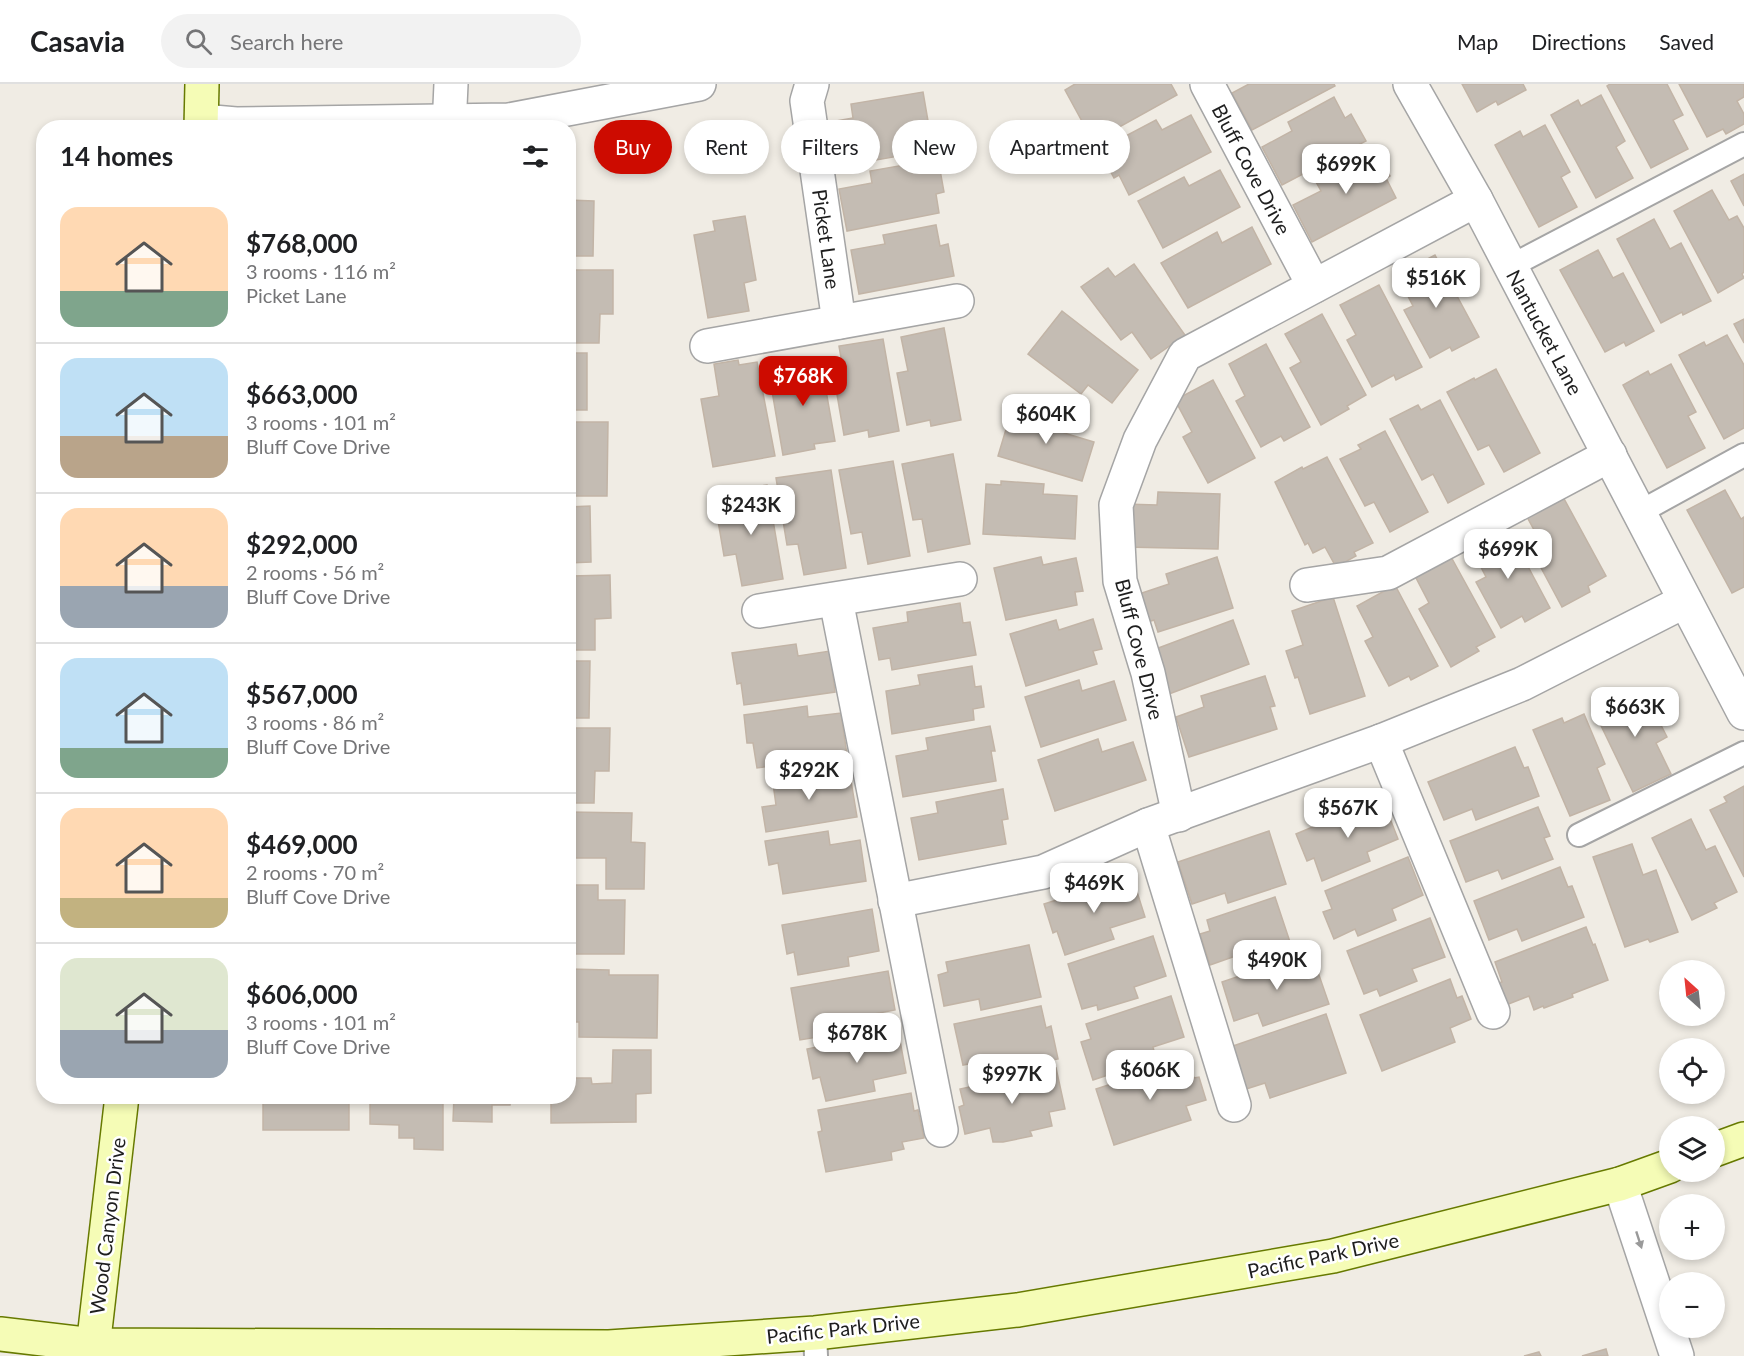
<!DOCTYPE html>
<meta charset="utf-8">
<style>
:root{--surface:#fff;--page:#f2f2f2;--text:#202124;--muted:#757577;--line:#e0e0e0;--accent:#cd0b00}
body{margin:0;font-family:Lato,sans-serif;background:var(--page);color:var(--text);height:100vh;display:flex;flex-direction:column;font-size:22px;white-space:nowrap}
*{box-sizing:border-box;margin:0}
p{font-size:20px;color:var(--muted)}
.icon{flex:none;width:33px;height:33px;fill:none;stroke:currentColor;stroke-width:2;stroke-linecap:round;stroke-linejoin:round}
.map{position:relative;flex:1;overflow:hidden}
.drawer{position:absolute;left:36px;top:36px;width:540px;height:984px;display:flex;flex-direction:column;background:var(--surface);border-radius:24px;box-shadow:0 3px 9px #0003}
.drawer>*{flex:none}
.top-card{position:absolute;left:594px;top:36px;width:570px;height:54px;display:flex;gap:12px}
.needle{width:39px;rotate:333deg}
.fabs{position:absolute;left:1659px;top:876px;display:grid;gap:12px}
.fabs a{display:grid;place-items:center;width:66px;height:66px;border-radius:50%;background:var(--surface);box-shadow:0 3px 9px #0003;font-size:30px}
.price{position:absolute;translate:-50% -51px;padding:0 14px;border-radius:12px;background:#fff;color:#222;font-size:20px;line-height:39px;filter:drop-shadow(0 2px 3px #0008)}
.price::after{content:'';position:absolute;left:50%;top:36px;width:18px;height:14px;margin-left:-9px;background:inherit;clip-path:polygon(0 0,100% 0,50% 100%)}
.price.on{background:var(--accent);color:#fff}
ul{padding:0;list-style:none}
li{display:flex;align-items:center;gap:18px;height:150px;padding:0 24px}
li+li{border-top:2px solid var(--line)}
li span{display:grid;place-items:center;flex:none;width:168px;height:120px;border-radius:18px;color:#555}
li>.icon{margin-inline-start:auto}
span .icon{width:72px;height:72px;fill:#fffc;stroke-width:1}
li b{font-size:26px}
h2{display:flex;justify-content:space-between;align-items:center;height:72px;padding:0 24px;font-size:26px}
.chip{padding:0 21px;border-radius:27px;background:var(--surface);box-shadow:0 3px 9px #0003;font-size:21px;line-height:54px}
.chip.on{background:var(--accent);color:#fff}
header{display:flex;align-items:center;gap:36px;box-sizing:border-box;height:84px;padding:0 30px;background:var(--surface);border-bottom:2px solid var(--line)}
header strong{font-size:28px}
nav{display:flex;gap:33px;margin-inline-start:auto;font-size:21px}
.search{width:420px;height:54px;background:var(--page);display:flex;align-items:center;gap:15px;box-sizing:border-box;padding:0 21px;border-radius:33px;color:var(--muted);font-size:22px}
.map>svg:first-child{display:block}
.building{fill:#c4bcb3;stroke:#c2b4a6;stroke-width:1.5}
.lines{fill:none;stroke-linecap:round;stroke-linejoin:round}
.lane-casing{stroke:#a5a5a5;stroke-width:26}
.street-casing{stroke:#a5a5a5;stroke-width:36}
.secondary-casing{stroke:#677a00;stroke-width:36}
.lane{stroke:#fff;stroke-width:22}
.street{stroke:#fff;stroke-width:33}
.secondary{stroke:#f5fcb6;stroke-width:33}
.oneway{fill:#9a9a9a}
.labels{text-anchor:middle;dominant-baseline:central;stroke-width:5;stroke-linejoin:round;paint-order:stroke}
.street-label{font-size:20px;fill:#1e1e1e;stroke:#fff}
</style>
<header>
<strong>Casavia</strong>
<div class="search"><svg class="icon" aria-label="search" viewBox="0 0 24 24"><circle cx="10" cy="10" r="6"/><path d="M15 15l6 6"/></svg>Search here</div>
<nav><a>Map</a><a>Directions</a><a>Saved</a></nav>
</header>
<div class="map">
<svg width="1744" height="1272" viewBox="0 0 1744 1272">
<rect width="100%" height="100%" fill="#f0ece4"/>
<g class="building">
<polygon points="1075,0 1171,0 1177,11 1096,56 1086,38 1083,39 1065,6"/>
<polygon points="1249,0 1334,0 1335,2 1252,46 1232,9"/>
<polygon points="1462,0 1523,0 1526,6 1498,21 1496,17 1477,28"/>
<polygon points="1610,0 1667,0 1683,31 1673,36 1688,65 1651,84 1607,2"/>
<polygon points="1679,0 1744,0 1744,13 1737,17 1744,30 1744,40 1726,50 1723,45 1707,53"/>
<polygon points="923,8 933,66 837,83 834,63 829,63 824,39 853,34 851,20"/>
<polygon points="1601,11 1625,57 1616,63 1633,94 1596,114 1551,31 1578,16 1581,22"/>
<polygon points="1334,13 1345,34 1351,30 1366,57 1282,101 1262,63 1292,47 1288,38"/>
<polygon points="1191,31 1211,68 1129,111 1119,91 1114,94 1099,66 1156,36 1162,46"/>
<polygon points="1545,41 1570,88 1561,93 1577,123 1539,143 1495,61 1520,47 1523,53"/>
<polygon points="1375,64 1390,92 1386,94 1396,114 1312,158 1293,121 1321,107 1315,96"/>
<polygon points="938,75 944,108 936,110 939,129 847,147 839,105 872,99 870,87"/>
<polygon points="1220,86 1240,123 1163,164 1138,117 1184,93 1189,102"/>
<polygon points="1744,90 1744,122 1731,97"/>
<polygon points="1712,106 1729,136 1737,132 1744,144 1744,188 1742,190 1744,194 1718,209 1674,127"/>
<polygon points="568,116 594,117 593,172 568,172"/>
<polygon points="745,132 756,196 744,199 749,227 708,234 694,151 715,147 713,137"/>
<polygon points="1654,135 1670,165 1681,159 1711,217 1683,231 1682,228 1661,239 1617,155"/>
<polygon points="936,141 940,162 948,160 954,192 859,210 851,166 885,160 883,151"/>
<polygon points="1252,143 1271,180 1188,224 1161,179 1217,148 1222,159"/>
<polygon points="1598,166 1613,194 1623,189 1654,247 1626,262 1624,258 1605,268 1560,186"/>
<polygon points="1435,171 1479,253 1452,267 1450,263 1430,274 1404,226 1413,222 1397,191"/>
<polygon points="1134,180 1185,251 1151,275 1132,248 1121,256 1081,203 1108,184 1115,193"/>
<polygon points="573,186 613,186 613,230 600,230 599,259 568,259 568,217 573,217"/>
<polygon points="1379,201 1422,283 1396,296 1394,291 1372,303 1347,256 1356,251 1340,221"/>
<polygon points="1062,227 1138,286 1112,319 1088,301 1081,310 1028,270"/>
<polygon points="1322,230 1366,311 1347,322 1349,325 1321,341 1290,284 1301,278 1285,250"/>
<polygon points="1744,235 1744,259 1734,240"/>
<polygon points="944,244 961,336 931,342 930,336 907,341 897,289 908,287 901,253"/>
<polygon points="1727,251 1744,281 1744,344 1724,355 1679,271 1704,258 1706,262"/>
<polygon points="883,255 899,347 869,353 868,346 844,351 835,299 845,296 839,262"/>
<polygon points="1266,260 1310,343 1284,357 1281,352 1261,363 1236,317 1245,312 1229,280"/>
<rect x="568" y="269" width="19" height="57"/>
<polygon points="820,273 835,357 814,360 815,365 783,371 772,307 785,304 781,279"/>
<polygon points="738,276 739,281 757,278 775,372 713,383 701,315 719,312 714,280"/>
<polygon points="1671,280 1696,328 1688,332 1705,364 1667,384 1623,301 1648,287 1650,291"/>
<polygon points="1496,285 1540,369 1504,388 1489,361 1478,366 1447,308 1474,294 1475,296"/>
<polygon points="1213,296 1255,374 1208,399 1183,353 1192,348 1175,316"/>
<polygon points="1440,316 1484,400 1448,419 1433,390 1422,396 1390,335 1418,321 1421,326"/>
<polygon points="1027,324 1068,337 1064,349 1094,358 1082,397 998,372 1010,332 1023,336"/>
<polygon points="568,338 608,338 607,412 568,412"/>
<polygon points="1385,347 1428,428 1390,448 1374,418 1365,422 1340,375 1361,365 1358,361"/>
<polygon points="953,370 970,460 928,468 922,435 913,436 902,380"/>
<polygon points="1327,373 1373,459 1354,468 1356,472 1336,483 1325,463 1313,469 1308,459 1305,461 1275,398 1302,383 1303,385"/>
<polygon points="893,377 910,472 868,480 862,448 851,450 839,386"/>
<polygon points="831,386 846,484 804,491 798,460 787,461 776,394"/>
<polygon points="1001,397 1044,400 1043,410 1077,412 1075,455 983,450 986,400 1001,401"/>
<polygon points="767,401 783,495 742,502 736,470 724,472 717,431 731,429 727,408"/>
<polygon points="1725,406 1741,435 1744,433 1744,503 1732,509 1687,426"/>
<polygon points="1158,408 1220,410 1218,465 1124,463 1125,420 1157,421"/>
<polygon points="1562,411 1606,492 1588,502 1590,508 1562,523 1531,465 1541,459 1526,431"/>
<polygon points="590,422 591,478 568,479 568,423"/>
<polygon points="1507,443 1550,524 1525,538 1522,532 1501,544 1476,498 1486,493 1470,462"/>
<polygon points="1450,471 1495,553 1476,563 1479,567 1451,583 1419,525 1429,519 1414,490"/>
<polygon points="1041,473 1043,481 1076,474 1083,507 1075,508 1077,521 1006,536 994,484"/>
<polygon points="1217,473 1233,524 1158,548 1154,536 1145,539 1136,511 1169,500 1166,490"/>
<polygon points="610,491 611,534 595,535 595,566 568,566 568,525 571,525 571,492"/>
<polygon points="1395,501 1438,582 1411,596 1409,592 1389,602 1365,557 1373,553 1357,522"/>
<polygon points="1333,513 1365,612 1310,630 1298,593 1295,594 1286,567 1303,561 1292,527"/>
<polygon points="960,519 963,539 970,538 976,571 892,586 890,574 879,576 873,544 908,538 907,528"/>
<polygon points="1093,535 1102,565 1093,567 1097,580 1026,602 1010,550 1056,536 1059,546"/>
<polygon points="1233,536 1249,580 1169,610 1153,566"/>
<polygon points="796,560 798,572 830,567 835,608 744,621 741,599 737,600 732,569"/>
<polygon points="568,577 590,577 589,634 568,634"/>
<polygon points="972,582 975,603 981,602 984,623 973,625 974,636 892,650 886,607 920,601 918,591"/>
<polygon points="1265,592 1275,622 1270,623 1277,645 1189,673 1176,633 1204,623 1201,612"/>
<polygon points="1079,596 1082,607 1114,597 1126,636 1041,663 1025,613"/>
<polygon points="1643,606 1667,653 1656,659 1671,690 1633,708 1593,625 1619,612 1621,616"/>
<polygon points="807,622 808,633 841,629 847,671 757,684 753,659 747,659 744,631"/>
<polygon points="1584,630 1605,680 1597,684 1610,716 1570,732 1533,646 1562,634 1564,639"/>
<polygon points="990,642 995,667 991,667 996,697 903,713 896,672 928,666 926,654"/>
<polygon points="569,644 610,644 609,687 595,687 594,719 568,719"/>
<polygon points="1098,655 1102,668 1133,658 1146,696 1055,727 1038,676"/>
<polygon points="1515,663 1524,684 1528,683 1539,712 1476,736 1472,725 1444,736 1428,698"/>
<polygon points="814,685 815,697 850,691 857,733 766,748 762,723 776,721 772,692"/>
<polygon points="1744,702 1744,793 1710,726 1727,718 1724,713"/>
<polygon points="1003,705 1008,735 1002,736 1006,760 919,776 911,734 938,729 936,718"/>
<polygon points="1382,714 1398,755 1367,768 1370,777 1322,797 1314,774 1307,777 1296,750"/>
<polygon points="1538,723 1550,752 1544,754 1553,775 1502,795 1498,786 1466,798 1450,757"/>
<polygon points="568,728 632,729 631,758 645,759 644,805 606,805 606,774 568,774"/>
<polygon points="1691,735 1706,766 1715,762 1737,808 1714,819 1717,824 1692,836 1652,754"/>
<polygon points="828,747 830,761 860,756 866,797 783,810 778,779 769,781 765,757"/>
<polygon points="1269,747 1286,800 1228,819 1225,809 1192,820 1178,778"/>
<polygon points="1632,760 1643,791 1656,786 1678,848 1650,858 1648,855 1625,863 1593,773"/>
<polygon points="1408,773 1423,811 1392,825 1396,836 1358,852 1355,845 1334,855 1323,828 1332,825 1325,807"/>
<polygon points="1560,783 1568,803 1572,802 1584,833 1522,857 1517,845 1489,856 1474,817"/>
<polygon points="1132,792 1145,833 1110,844 1114,855 1065,871 1057,847 1053,849 1044,820"/>
<polygon points="568,801 598,801 598,816 625,816 624,870 568,870"/>
<polygon points="1275,813 1292,864 1248,879 1244,869 1210,881 1200,850 1210,847 1207,836"/>
<polygon points="872,825 879,867 848,873 849,882 798,891 794,868 787,870 782,841"/>
<polygon points="1430,834 1445,873 1412,885 1417,897 1380,912 1377,905 1364,910 1347,867"/>
<polygon points="1586,843 1593,861 1595,860 1608,896 1572,910 1573,913 1544,924 1543,922 1534,926 1529,912 1506,921 1498,899 1502,898 1495,878"/>
<polygon points="1153,852 1166,892 1134,903 1138,914 1098,926 1097,921 1082,925 1068,880"/>
<polygon points="1029,861 1041,913 981,926 979,915 944,922 938,891 948,888 946,878"/>
<polygon points="1311,868 1329,920 1263,942 1258,929 1234,937 1222,898"/>
<polygon points="569,885 609,886 609,891 658,891 657,954 579,953 579,938 568,938"/>
<polygon points="888,887 895,926 863,932 866,945 800,956 791,904"/>
<polygon points="1450,895 1457,914 1462,912 1471,935 1450,944 1455,958 1382,987 1360,931"/>
<polygon points="1171,912 1184,953 1153,963 1156,975 1093,996 1081,958 1091,955 1086,940"/>
<polygon points="1041,922 1046,944 1051,942 1058,975 990,988 988,976 963,981 954,940"/>
<polygon points="1326,930 1346,989 1270,1014 1265,999 1243,1006 1235,985 1240,983 1233,962"/>
<polygon points="898,946 906,989 873,996 875,1007 826,1017 820,993 813,995 807,965"/>
<polygon points="613,966 651,966 651,1009 636,1010 636,1038 551,1039 551,1012 568,1012 568,994 591,994 592,1000 612,999"/>
<polygon points="1188,975 1194,994 1199,993 1206,1016 1186,1022 1191,1036 1114,1061 1096,1005"/>
<polygon points="1056,984 1065,1025 1049,1028 1052,1042 1030,1047 1032,1052 1003,1058 993,1058 990,1044 965,1050 959,1023 964,1021 960,1005"/>
<polygon points="911,1009 914,1027 918,1026 924,1054 902,1058 904,1065 891,1068 892,1076 826,1088 818,1048 822,1047 818,1026"/>
<polygon points="257,1012 349,1012 349,1046 263,1046 263,1014"/>
<polygon points="370,1012 443,1015 443,1066 414,1065 414,1054 399,1054 399,1041 370,1040"/>
<polygon points="454,1012 511,1012 510,1021 492,1021 492,1038 453,1037"/>
<polygon points="1606,1265 1608,1272 1582,1272"/>
<polygon points="1539,1268 1541,1272 1524,1272"/>
</g>
<g class="lines">
<g class="lane-casing">
<g id="lane">
<polyline points="1511,182 1744,60"/>
<polyline points="1640,428 1744,371"/>
<polyline points="1579,751 1744,669"/>
<polyline points="815,1249 816,1272"/>
</g>
</g>
<g class="street-casing">
<g id="street">
<polyline points="812,0 807,17 839,238"/>
<polyline points="1207,0 1314,202"/>
<polyline points="1410,0 1476,116 1744,629"/>
<polyline points="202,37 236,40 509,36 699,0"/>
<polyline points="449,44 451,0"/>
<polyline points="707,262 957,217"/>
<polyline points="1307,501 1388,489 1610,371"/>
<polyline points="836,516 941,1046"/>
<polyline points="759,527 960,495"/>
<polyline points="1381,657 1493,928"/>
<polyline points="1179,731 1148,589 1120,497 1116,421 1140,356 1185,271 1476,116"/>
<polyline points="1148,741 1234,1021"/>
<polyline points="895,817 1043,788 1148,741 1381,657 1522,600 1685,517"/>
<polyline points="1620,1100 1677,1272"/>
</g>
</g>
<g class="secondary-casing">
<g id="secondary">
<polyline points="201,44 202,0"/>
<polyline points="1714,1066 1744,1055"/>
<polyline points="0,1250 93,1261 609,1263 815,1249 1018,1226 1333,1172 1620,1100 1670,1082"/>
<polyline points="92,1272 122,1012"/>
</g>
</g>
<use href="#lane" class="lane"/>
<use href="#street" class="street"/>
<use href="#secondary" class="secondary"/>
</g>
<defs><path id="oneway-solid" d="M-6-.8H1V-3.2L6.5 0L1 3.2V.8H-6Z" transform="scale(1.5)"/></defs>
<use class="oneway" href="#oneway-solid" transform="translate(1639 1156) rotate(72)"/>
<g class="labels">
<g class="street-label">
<text transform="translate(1252 85) rotate(62)">Bluff Cove Drive</text>
<text transform="translate(827 155) rotate(82)">Picket Lane</text>
<text transform="translate(1545 248) rotate(62)">Nantucket Lane</text>
<text transform="translate(1140 565) rotate(76)">Bluff Cove Drive</text>
<text transform="translate(107 1142) rotate(-83)">Wood Canyon Drive</text>
<text transform="translate(1323 1171) rotate(-12)">Pacific Park Drive</text>
<text transform="translate(843 1244) rotate(-6)">Pacific Park Drive</text>
</g>
</g>
</svg>
<div class="fabs">
<a><svg class="needle" viewBox="-14 -14 28 28"><path d="M0-13l5 13h-10z" fill="#e53935"/><path d="M0 13l5-13h-10z" fill="#757577"/></svg></a>
<a><svg class="icon" aria-label="locate" viewBox="0 0 24 24"><circle cx="12" cy="12" r="6"/><path d="M12 2v4M12 18v4M2 12h4M18 12h4"/></svg></a>
<a><svg class="icon" aria-label="layers" viewBox="0 0 24 24"><path d="M12 4l9 5-9 5-9-5zM3 14l9 5 9-5"/></svg></a>
<a>+</a>
<a>−</a>
</div>
<b class="price" style="left:1346px;top:111px">$699K</b>
<b class="price" style="left:1436px;top:225px">$516K</b>
<b class="price on" style="left:803px;top:323px">$768K</b>
<b class="price" style="left:1046px;top:361px">$604K</b>
<b class="price" style="left:751px;top:452px">$243K</b>
<b class="price" style="left:1508px;top:496px">$699K</b>
<b class="price" style="left:1635px;top:654px">$663K</b>
<b class="price" style="left:809px;top:717px">$292K</b>
<b class="price" style="left:1348px;top:755px">$567K</b>
<b class="price" style="left:1094px;top:830px">$469K</b>
<b class="price" style="left:1277px;top:907px">$490K</b>
<b class="price" style="left:857px;top:980px">$678K</b>
<b class="price" style="left:1150px;top:1017px">$606K</b>
<b class="price" style="left:1012px;top:1021px">$997K</b>
<div class="top-card">
<a class="chip on">Buy</a>
<a class="chip">Rent</a>
<a class="chip">Filters</a>
<a class="chip">New</a>
<a class="chip">Apartment</a>
</div>
<section class="drawer">
<h2>14 homes<svg class="icon" aria-label="filters" viewBox="0 0 24 24"><path d="M4 7h16M4 17h16"/><circle cx="9" cy="7" r="2"/><circle cx="15" cy="17" r="2"/></svg></h2>
<ul>
<li><span style="background:linear-gradient(#ffd9b3 70%,#7fa58c 0)"><svg class="icon" aria-label="home" viewBox="0 0 24 24"><path d="M3 11l9-7 9 7M6 9v11h12V9"/></svg></span><div><b>$768,000</b><p>3 rooms · 116 m²</p><p>Picket Lane</p></div></li>
<li><span style="background:linear-gradient(#bfe0f5 65%,#b9a48a 0)"><svg class="icon" aria-label="home" viewBox="0 0 24 24"><path d="M3 11l9-7 9 7M6 9v11h12V9"/></svg></span><div><b>$663,000</b><p>3 rooms · 101 m²</p><p>Bluff Cove Drive</p></div></li>
<li><span style="background:linear-gradient(#ffd9b3 65%,#9aa5b1 0)"><svg class="icon" aria-label="home" viewBox="0 0 24 24"><path d="M3 11l9-7 9 7M6 9v11h12V9"/></svg></span><div><b>$292,000</b><p>2 rooms · 56 m²</p><p>Bluff Cove Drive</p></div></li>
<li><span style="background:linear-gradient(#bfe0f5 75%,#7fa58c 0)"><svg class="icon" aria-label="home" viewBox="0 0 24 24"><path d="M3 11l9-7 9 7M6 9v11h12V9"/></svg></span><div><b>$567,000</b><p>3 rooms · 86 m²</p><p>Bluff Cove Drive</p></div></li>
<li><span style="background:linear-gradient(#ffd9b3 75%,#c2b280 0)"><svg class="icon" aria-label="home" viewBox="0 0 24 24"><path d="M3 11l9-7 9 7M6 9v11h12V9"/></svg></span><div><b>$469,000</b><p>2 rooms · 70 m²</p><p>Bluff Cove Drive</p></div></li>
<li><span style="background:linear-gradient(#dfe7d0 60%,#9aa5b1 0)"><svg class="icon" aria-label="home" viewBox="0 0 24 24"><path d="M3 11l9-7 9 7M6 9v11h12V9"/></svg></span><div><b>$606,000</b><p>3 rooms · 101 m²</p><p>Bluff Cove Drive</p></div></li>
</ul>
</section>
</div>
